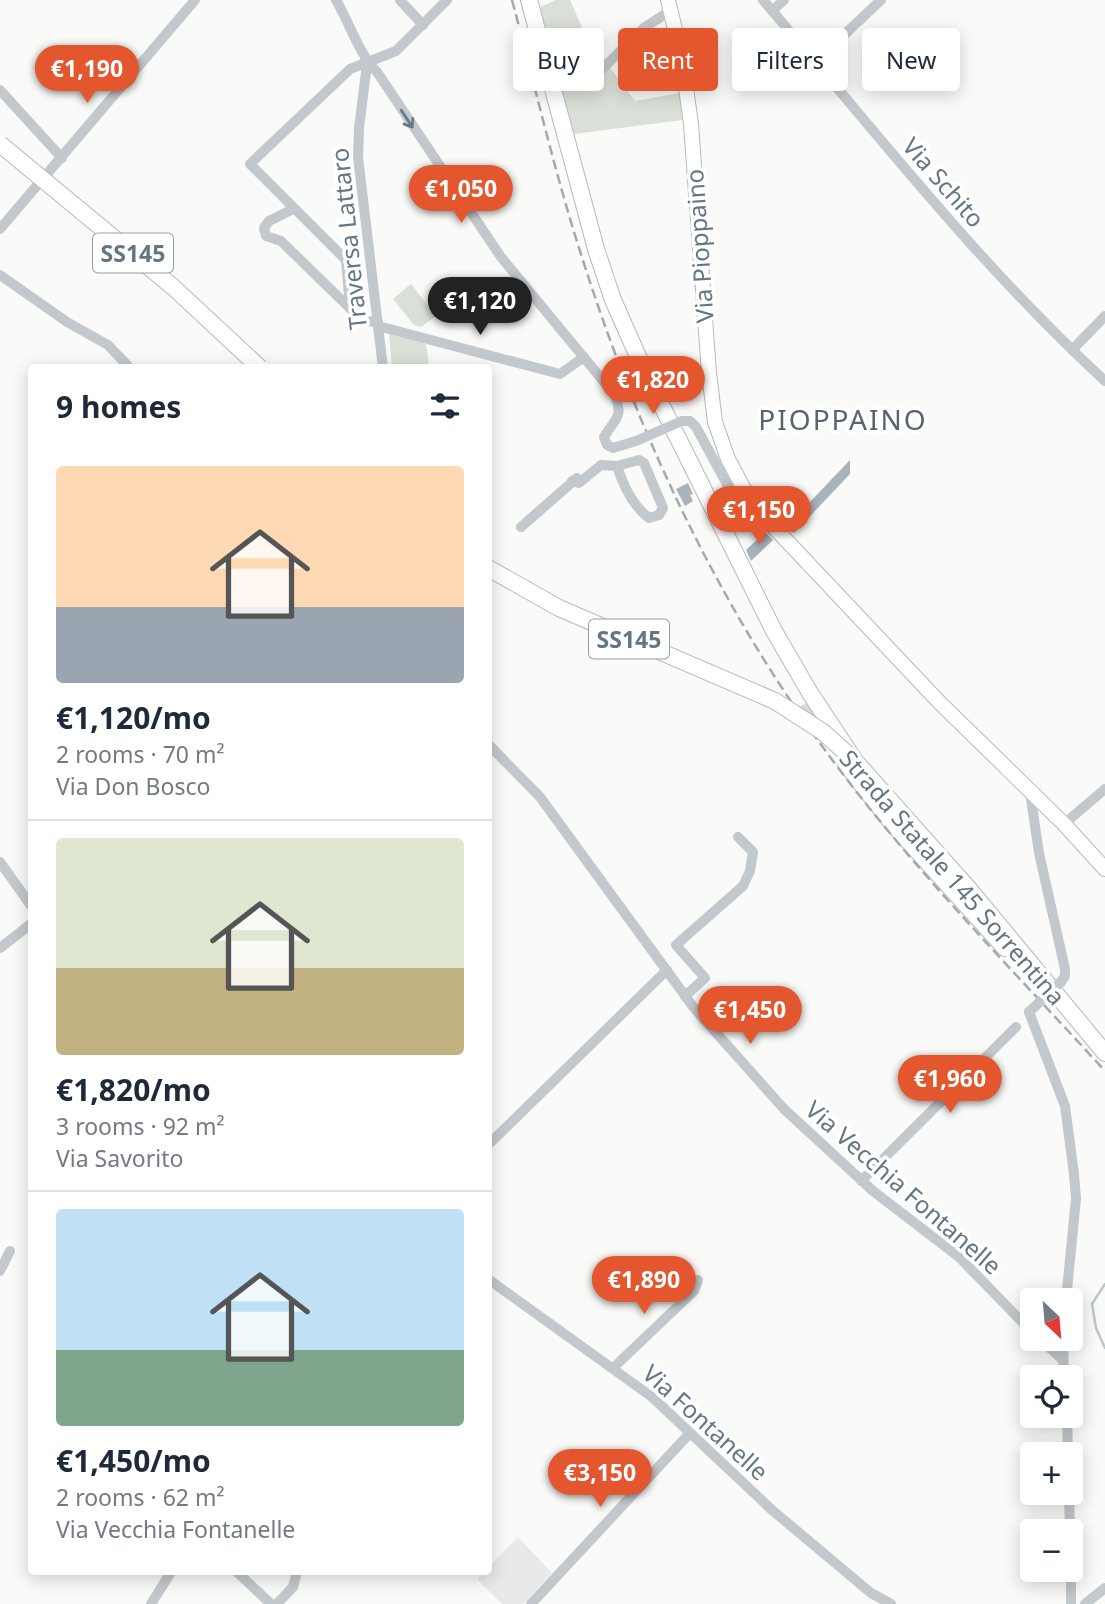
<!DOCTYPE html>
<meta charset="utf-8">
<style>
:root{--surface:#fff;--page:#f2f2f3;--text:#1f2937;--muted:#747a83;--line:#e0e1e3;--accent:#e4572e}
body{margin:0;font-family:"Noto Sans",sans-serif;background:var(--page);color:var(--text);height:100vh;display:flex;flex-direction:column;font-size:26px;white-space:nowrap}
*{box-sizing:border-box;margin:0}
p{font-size:23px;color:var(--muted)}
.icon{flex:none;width:38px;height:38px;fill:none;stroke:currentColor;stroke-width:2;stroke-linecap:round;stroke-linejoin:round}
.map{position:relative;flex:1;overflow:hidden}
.panel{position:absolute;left:28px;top:364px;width:464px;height:1211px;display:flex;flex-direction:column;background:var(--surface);border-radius:7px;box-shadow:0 4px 18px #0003}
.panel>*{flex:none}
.top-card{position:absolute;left:513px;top:28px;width:486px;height:63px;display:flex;gap:14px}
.needle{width:46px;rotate:154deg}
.controls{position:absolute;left:1020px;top:1288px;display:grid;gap:14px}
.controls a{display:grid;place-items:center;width:63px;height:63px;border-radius:7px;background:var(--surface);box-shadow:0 4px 18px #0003;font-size:35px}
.price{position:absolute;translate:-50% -60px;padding:0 16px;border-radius:24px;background:var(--accent);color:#fff;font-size:23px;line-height:46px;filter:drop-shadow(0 2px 4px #0008)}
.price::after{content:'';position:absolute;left:50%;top:42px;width:21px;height:16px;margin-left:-10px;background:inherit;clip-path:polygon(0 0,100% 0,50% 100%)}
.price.current{background:#222;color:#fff}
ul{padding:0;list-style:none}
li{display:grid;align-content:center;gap:14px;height:371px;padding:0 28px}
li+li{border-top:2px solid var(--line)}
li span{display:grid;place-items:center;height:217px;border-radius:7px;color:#555}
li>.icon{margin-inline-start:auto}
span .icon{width:126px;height:126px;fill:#fffc;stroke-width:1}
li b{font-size:30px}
h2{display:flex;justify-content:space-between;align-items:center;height:84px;padding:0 28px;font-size:30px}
.pill{padding:0 24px;border-radius:7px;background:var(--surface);box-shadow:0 4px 18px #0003;font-size:24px;line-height:63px}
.pill.current{background:var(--accent);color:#fff}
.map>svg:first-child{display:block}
.built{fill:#e8e9e9}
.green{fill:#dadfd7}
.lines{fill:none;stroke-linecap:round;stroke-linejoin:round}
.stream{stroke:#bbc7cb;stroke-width:2.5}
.building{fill:#aab3b9}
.highway-tunnel{stroke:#d5d9db;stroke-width:16;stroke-dasharray:16 8;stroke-linecap:butt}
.major-casing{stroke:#b5babe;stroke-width:16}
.highway-casing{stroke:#b4b9bd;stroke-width:18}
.minor{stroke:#c3c8cc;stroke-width:10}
.major{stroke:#fff;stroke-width:14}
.highway{stroke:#fff;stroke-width:16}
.rail{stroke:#a2aab0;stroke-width:2.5;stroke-dasharray:10 5;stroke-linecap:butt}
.highway-bridge-casing{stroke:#b4b9bd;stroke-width:18;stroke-linecap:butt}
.minor-bridge{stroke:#c3c8cc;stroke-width:10}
.highway-bridge{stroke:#fff;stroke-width:16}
.oneway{stroke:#6a7a87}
.labels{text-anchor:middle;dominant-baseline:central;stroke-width:7;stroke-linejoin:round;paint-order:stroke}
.shield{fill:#fff;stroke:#939fa8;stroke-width:2}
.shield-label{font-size:23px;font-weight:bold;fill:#657683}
.street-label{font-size:24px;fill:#657683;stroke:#fff}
.quarter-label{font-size:28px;letter-spacing:2px;fill:#57646e;stroke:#fff}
</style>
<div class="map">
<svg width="1105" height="1604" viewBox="0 0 1105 1604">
<rect width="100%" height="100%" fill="#fafaf8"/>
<polygon class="built" points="518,1537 552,1573 523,1604 502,1604 477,1579 484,1572 488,1572 488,1568"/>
<g class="green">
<polygon points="556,0 570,0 583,30 560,42 585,66 583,69 587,73 579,84 584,90 594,80 597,82 600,79 598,77 609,66 635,101 680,93 682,120 574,134 540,7"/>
<polygon points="411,284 436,316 421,327 414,325 393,299"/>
<polygon points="389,334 426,344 429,366 392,367"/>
</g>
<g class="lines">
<polyline class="stream" points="1105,1284 1092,1304 1096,1328 1105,1348"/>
</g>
<g class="building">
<polygon points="850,460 850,474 794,533 787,526"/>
<polygon points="688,483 693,494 690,495 693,501 685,506 676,489"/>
<polygon points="765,532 773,540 751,561 746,550"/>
</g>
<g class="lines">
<polyline class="highway-tunnel" points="806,703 826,734"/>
<g class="major-casing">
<polyline id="major" points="668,0 682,59 691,124 709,373 715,422 728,459 752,504 939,702 1064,824 1105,869"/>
</g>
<g class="highway-casing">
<g id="highway">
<polyline points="529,0 596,249 613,300 644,370 774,631 810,693 855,761 969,889 1105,1053"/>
<polyline points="488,568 559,608 775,701"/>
<polyline points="846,764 892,823 1005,948"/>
</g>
</g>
<g class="minor">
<path d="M336,0C349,22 360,56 377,72L501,257L614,394C625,418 614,419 604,437L607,445L613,448L636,441"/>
<polyline points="400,0 423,25"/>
<path d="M763,0C874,130 979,265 1105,381"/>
<polyline points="772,11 784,0"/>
<polyline points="815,62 881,0"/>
<polyline points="367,64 359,128 358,157 383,368"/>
<polyline points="598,73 644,28 671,10"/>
<polyline points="0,90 62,158"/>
<polyline points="293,209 269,221 264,228 266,236 281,241 363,321 378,322"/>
<polyline points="0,229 195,0"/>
<polyline points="0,275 67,322 108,345 130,368"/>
<polyline points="350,308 346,260 250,164 350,69 396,51 447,0"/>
<polyline points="378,326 560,374 584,357"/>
<polyline points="1072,350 1105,316"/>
<polyline points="682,421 690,421 696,427 734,497 740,500 747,497"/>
<path d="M572,481L579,483L601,465L617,466C623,485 633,506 649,518L659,515L663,508L644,463L639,460L617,466"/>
<polyline points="521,527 577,478"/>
<polyline points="488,744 540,797 694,1008 784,1109 873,1191 959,1257 1032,1332"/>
<polyline points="1030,792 1039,853 1065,969 1065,976 1061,982"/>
<polyline points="1064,824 1105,789"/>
<polyline points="0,862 32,907"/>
<polyline points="0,948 32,923"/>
<polyline points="685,996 705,978 676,945 743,886 750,871 753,852 738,837"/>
<polyline points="1029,1012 1065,1106 1074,1174 1076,1199 1066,1300"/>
<polyline points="488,1145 667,970"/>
<polyline points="861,1181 1016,1027"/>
<polyline points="0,1271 10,1251"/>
<polyline points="488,1279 652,1397 772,1510 871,1593 891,1604"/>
<polyline points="1040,1339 1062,1359"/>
<polyline points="1063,1339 1064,1377"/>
<polyline points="613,1368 694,1291 698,1280"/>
<polyline points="1067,1416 1068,1454"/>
<polyline points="1069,1493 1070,1531"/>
<polyline points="1071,1570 1071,1604"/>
<polyline points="237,1572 271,1604"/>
<polyline points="151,1604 171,1572"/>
<polyline points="277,1604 293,1587 297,1572"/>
<polyline points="531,1604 690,1433"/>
<polyline points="1085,1604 1105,1588"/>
</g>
<use href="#major" class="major"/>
<use href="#highway" class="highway"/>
<path class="rail" d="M512,0C534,82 553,166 579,248C634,424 713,596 822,746C906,862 1008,965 1105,1071"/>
<g class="highway-bridge-casing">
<g id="highway-bridge">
<polyline points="0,144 173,287 260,368"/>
<polyline points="775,701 823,732 855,761"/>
</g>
</g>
<g class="minor-bridge">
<polyline points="636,441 682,421"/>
<polyline points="1029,1012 1061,982"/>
</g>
<use href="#highway-bridge" class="highway-bridge"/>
</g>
<defs><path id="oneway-shaft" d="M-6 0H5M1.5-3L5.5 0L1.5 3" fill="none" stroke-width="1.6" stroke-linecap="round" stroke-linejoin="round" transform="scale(1.75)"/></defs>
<use class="oneway" href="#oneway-shaft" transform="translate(407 119) rotate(57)"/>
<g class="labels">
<g class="shield">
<rect x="93" y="233.5" width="80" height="39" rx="5"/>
<rect x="589" y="619.5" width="80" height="39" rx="5"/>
</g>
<g class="shield-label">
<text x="133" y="253">SS145</text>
<text x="629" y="639">SS145</text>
</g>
<g class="street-label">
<text transform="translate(944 182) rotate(49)">Via Schito</text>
<text transform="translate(348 239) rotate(-96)">Traversa Lattaro</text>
<text transform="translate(699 246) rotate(-94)">Via Pioppaino</text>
<text transform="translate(953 877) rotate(49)">Strada Statale 145 Sorrentina</text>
<text transform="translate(904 1187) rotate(41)">Via Vecchia Fontanelle</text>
<text transform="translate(706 1422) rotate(42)">Via Fontanelle</text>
</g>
<g class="quarter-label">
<text x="843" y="419">PIOPPAINO</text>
</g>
</g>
</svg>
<div class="controls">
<a><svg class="needle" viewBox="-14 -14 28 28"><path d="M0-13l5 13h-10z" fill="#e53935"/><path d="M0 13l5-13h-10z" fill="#747a83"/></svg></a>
<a><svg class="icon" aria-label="locate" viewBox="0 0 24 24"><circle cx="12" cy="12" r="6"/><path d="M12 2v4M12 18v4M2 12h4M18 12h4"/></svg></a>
<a>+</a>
<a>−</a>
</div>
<b class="price" style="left:87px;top:105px">€1,190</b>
<b class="price" style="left:461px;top:225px">€1,050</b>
<b class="price current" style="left:480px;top:337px">€1,120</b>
<b class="price" style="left:653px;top:416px">€1,820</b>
<b class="price" style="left:759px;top:546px">€1,150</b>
<b class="price" style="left:750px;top:1046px">€1,450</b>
<b class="price" style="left:950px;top:1115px">€1,960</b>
<b class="price" style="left:644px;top:1316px">€1,890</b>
<b class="price" style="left:600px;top:1509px">€3,150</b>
<div class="top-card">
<a class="pill">Buy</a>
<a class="pill current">Rent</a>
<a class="pill">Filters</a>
<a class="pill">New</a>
</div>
<section class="panel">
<h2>9 homes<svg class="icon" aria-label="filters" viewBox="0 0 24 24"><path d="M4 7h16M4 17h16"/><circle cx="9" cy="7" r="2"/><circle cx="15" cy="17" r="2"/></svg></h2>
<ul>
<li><span style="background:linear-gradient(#ffd9b3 65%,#9aa5b1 0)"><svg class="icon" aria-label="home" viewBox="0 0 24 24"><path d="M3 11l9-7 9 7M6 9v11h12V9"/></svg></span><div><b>€1,120/mo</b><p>2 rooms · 70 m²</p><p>Via Don Bosco</p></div></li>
<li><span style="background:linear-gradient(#dfe7d0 60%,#c2b280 0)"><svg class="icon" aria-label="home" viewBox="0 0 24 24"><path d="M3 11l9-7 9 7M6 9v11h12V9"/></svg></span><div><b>€1,820/mo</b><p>3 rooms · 92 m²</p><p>Via Savorito</p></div></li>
<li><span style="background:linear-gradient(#bfe0f5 65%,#7fa58c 0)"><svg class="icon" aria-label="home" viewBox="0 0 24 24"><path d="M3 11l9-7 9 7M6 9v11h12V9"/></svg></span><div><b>€1,450/mo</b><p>2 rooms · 62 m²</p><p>Via Vecchia Fontanelle</p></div></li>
</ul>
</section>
</div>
